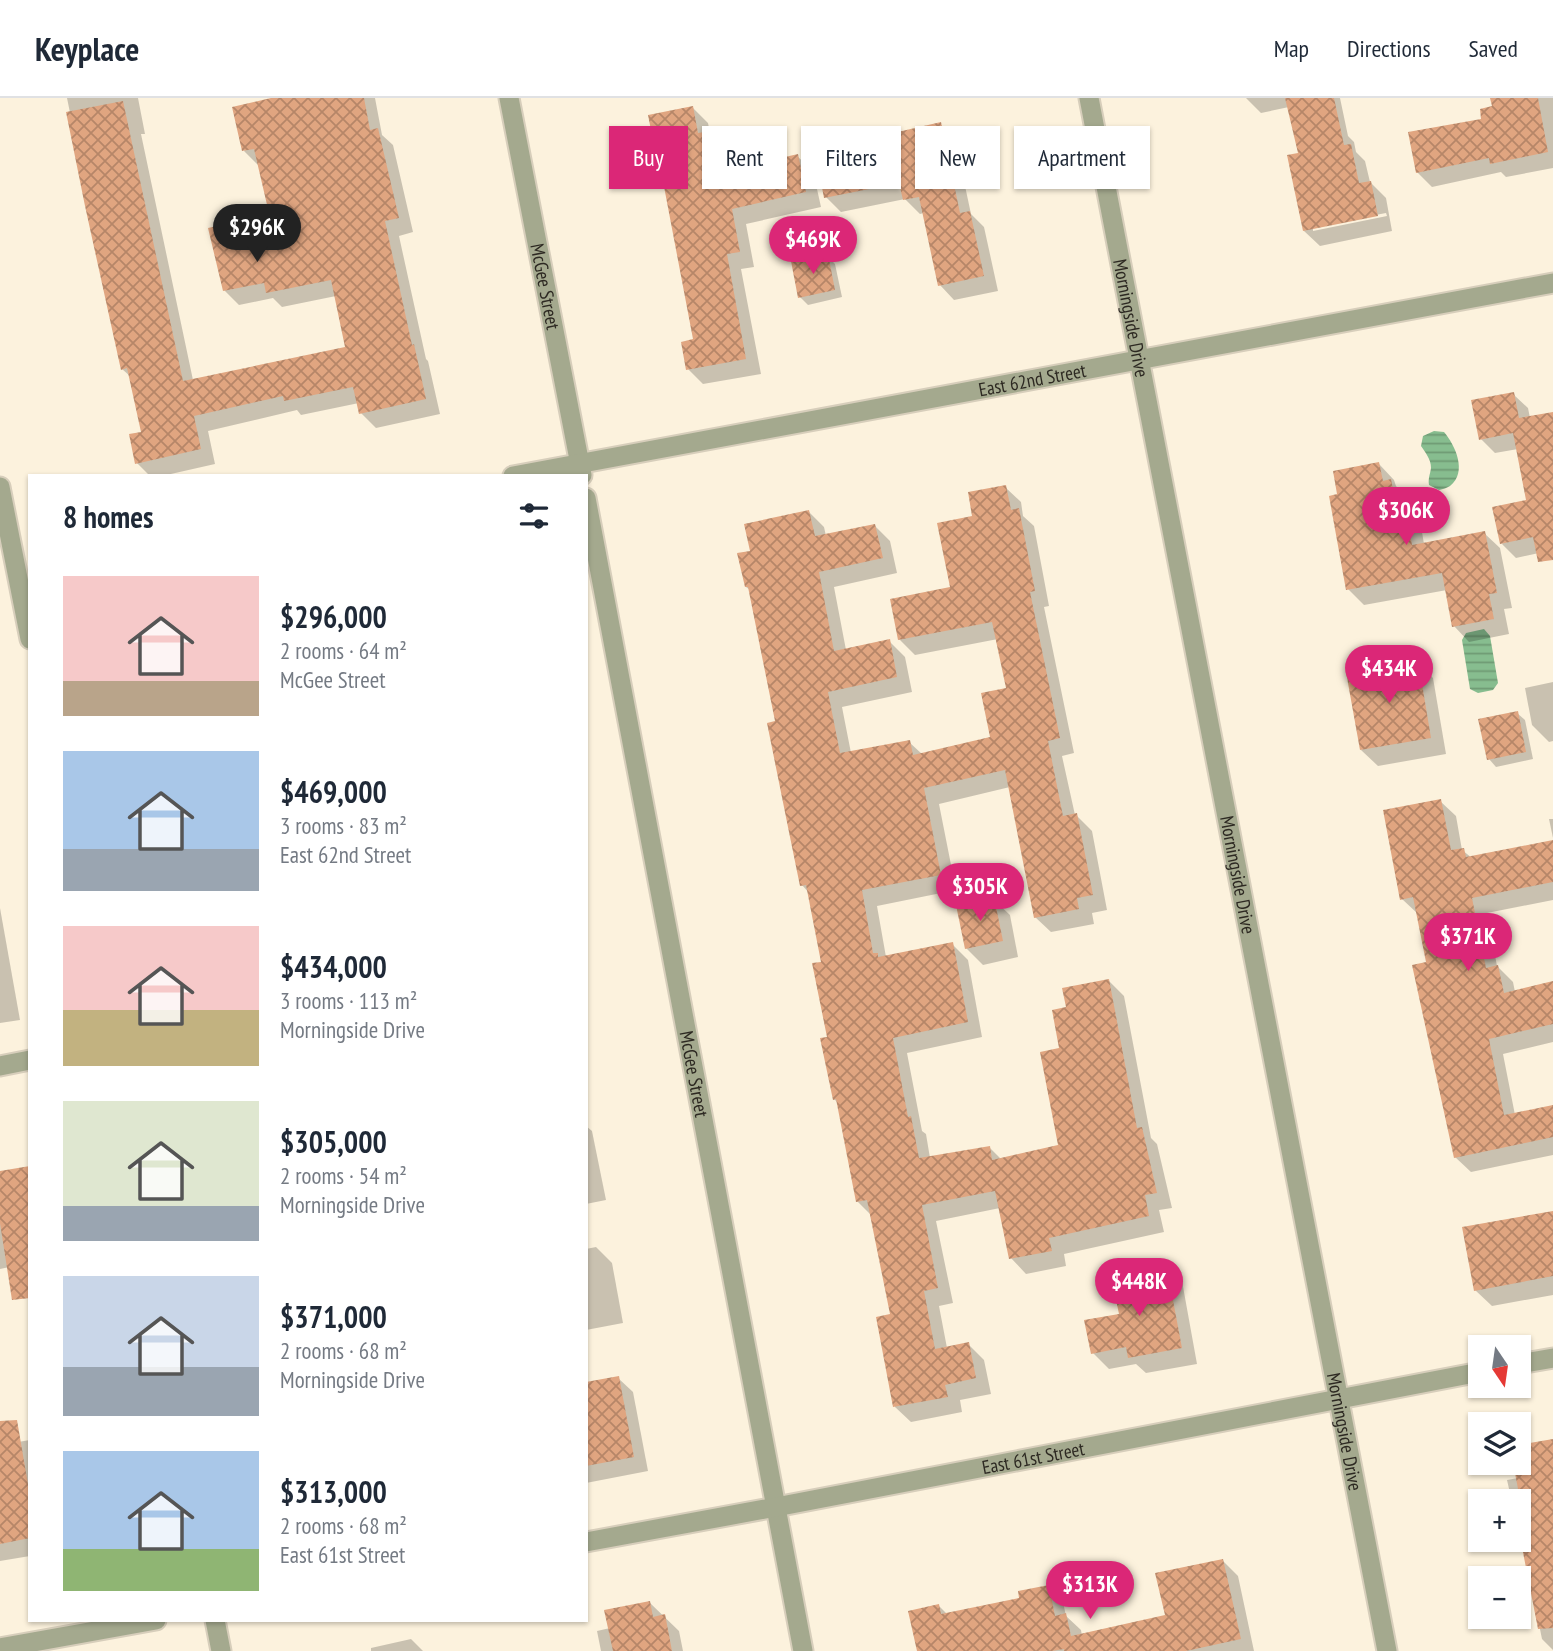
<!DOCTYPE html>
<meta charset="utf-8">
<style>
:root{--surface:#fff;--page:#f6f6f7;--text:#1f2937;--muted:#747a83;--line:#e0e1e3;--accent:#db2777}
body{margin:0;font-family:"PT Sans Narrow",sans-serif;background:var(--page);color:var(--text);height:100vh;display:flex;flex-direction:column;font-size:26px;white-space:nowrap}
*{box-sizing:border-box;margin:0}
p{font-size:23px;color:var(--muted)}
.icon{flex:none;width:38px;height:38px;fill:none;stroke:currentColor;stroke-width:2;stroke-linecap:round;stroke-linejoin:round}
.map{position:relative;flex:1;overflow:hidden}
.panel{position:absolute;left:28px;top:376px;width:560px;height:1148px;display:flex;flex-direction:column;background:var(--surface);border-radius:0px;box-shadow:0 2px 5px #0004}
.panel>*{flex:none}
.guide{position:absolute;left:609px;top:28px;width:665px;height:63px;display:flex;gap:14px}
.needle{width:46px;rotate:167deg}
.tools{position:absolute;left:1468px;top:1237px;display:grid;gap:14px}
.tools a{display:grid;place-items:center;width:63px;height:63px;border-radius:0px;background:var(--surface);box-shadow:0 2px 5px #0004;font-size:35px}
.price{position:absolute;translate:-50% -60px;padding:0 16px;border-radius:24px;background:var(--accent);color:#fff;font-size:23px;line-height:46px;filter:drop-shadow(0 2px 4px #0008)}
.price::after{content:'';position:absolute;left:50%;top:42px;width:21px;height:16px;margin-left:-10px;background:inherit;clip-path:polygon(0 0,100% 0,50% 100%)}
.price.current{background:#222;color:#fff}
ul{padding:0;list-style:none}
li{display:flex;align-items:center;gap:21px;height:175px;padding:0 35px}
li span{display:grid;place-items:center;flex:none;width:196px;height:140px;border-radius:0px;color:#555}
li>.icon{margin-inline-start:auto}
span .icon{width:84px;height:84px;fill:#fffc;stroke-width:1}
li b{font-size:30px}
h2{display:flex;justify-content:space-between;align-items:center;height:84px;padding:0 35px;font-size:30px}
.tag{padding:0 24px;border-radius:0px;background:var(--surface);box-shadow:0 2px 5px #0004;font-size:24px;line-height:63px}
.tag.current{background:var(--accent);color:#fff}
header{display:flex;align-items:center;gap:42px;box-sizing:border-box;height:98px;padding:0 35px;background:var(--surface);border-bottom:2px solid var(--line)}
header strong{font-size:33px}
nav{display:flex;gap:38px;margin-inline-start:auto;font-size:24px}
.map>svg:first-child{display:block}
.water{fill:url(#water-rules)}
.shadow{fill:#0003;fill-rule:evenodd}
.building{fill:url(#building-cross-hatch)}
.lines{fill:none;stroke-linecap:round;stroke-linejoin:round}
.minor-casing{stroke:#d7cebb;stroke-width:23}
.minor{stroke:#a4a98e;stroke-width:19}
.labels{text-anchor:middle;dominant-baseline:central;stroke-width:5;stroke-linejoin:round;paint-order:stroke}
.street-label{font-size:19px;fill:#2d2922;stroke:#fcf2dd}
</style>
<header>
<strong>Keyplace</strong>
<nav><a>Map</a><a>Directions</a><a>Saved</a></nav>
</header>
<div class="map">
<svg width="1553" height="1553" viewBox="0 0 1553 1553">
<defs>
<pattern id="water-rules" width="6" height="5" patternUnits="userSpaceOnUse" patternTransform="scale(1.75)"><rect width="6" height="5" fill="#87bd8f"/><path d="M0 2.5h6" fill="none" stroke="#6f9a74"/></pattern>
<pattern id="building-cross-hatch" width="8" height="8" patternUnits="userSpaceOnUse" patternTransform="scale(1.75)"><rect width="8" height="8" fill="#e0a580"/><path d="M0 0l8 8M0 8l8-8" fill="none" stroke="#b68668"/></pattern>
</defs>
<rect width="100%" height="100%" fill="#fcf2dd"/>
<g class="water">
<path d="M1434,333L1444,334C1455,347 1468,374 1450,388C1447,390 1443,391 1439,392L1429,387C1428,380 1430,377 1431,370C1431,361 1425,354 1421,348L1423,338Z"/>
<polygon points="1484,531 1490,538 1498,585 1493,592 1478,595 1470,591 1462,542 1466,535"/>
</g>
<g class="shadow">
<polygon points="67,0 138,0 145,36 141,36 193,282 347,251 336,198 282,209 273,200 239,207 224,192 250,122 270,113 259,68 244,53 279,0 375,0 382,37 393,47 413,134 399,138 426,261 428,263 440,316 376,330 361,315 359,305 301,317 297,312 208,333 215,366 162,378 150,378 137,365 143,335 131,279 122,271"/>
<path d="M1246,0H1340L1348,38L1354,44L1356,54L1365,63L1370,84L1386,100L1392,133L1320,148L1304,133L1300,56L1289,9L1261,15ZM1386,115L1387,118L1313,133V129Z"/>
<polygon points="1492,0 1553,0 1553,70 1506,79 1501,74 1432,89 1417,74 1483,22 1494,9"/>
<polygon points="693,10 708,25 710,35 725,50 730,73 797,58 813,73 821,109 746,126 754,169 741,171 761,276 703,286 688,271 695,243"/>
<polygon points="940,26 955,41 971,116 984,129 998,193 954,202 940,187 924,115 920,116 905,101 841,114 826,99 894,50"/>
<polygon points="827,158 835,166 842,199 808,207 800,199"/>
<polygon points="1513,296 1528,310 1530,320 1553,315 1553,452 1516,460 1502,446 1528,403 1518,351 1495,355 1481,341"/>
<polygon points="1379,366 1394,382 1396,388 1406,399 1408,411 1420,422 1424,446 1484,435 1500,450 1512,510 1504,511 1509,536 1469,544 1454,528 1447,492 1364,507 1348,491 1339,398"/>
<polygon points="1005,389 1021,404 1023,418 1034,428 1049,508 1044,509 1074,655 1062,658 1075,717 1076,717 1092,733 1107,812 1092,815 1094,826 1051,834 1035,819 1010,689 939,706 956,792 877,808 886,859 952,846 968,862 982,939 907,955 922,1033 926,1036 930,1060 989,1049 1001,1061 1060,1049 1061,952 1068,911 1109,883 1124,898 1151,1040 1157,1046 1172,1110 1159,1112 1164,1134 1064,1156 1066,1168 1026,1176 1011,1160 1000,1110 936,1123 953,1205 939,1208 947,1250 968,1246 984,1262 991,1296 960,1302 962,1314 911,1324 895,1309 892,1218 872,1118 857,1103 838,1005 834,1001 823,865 809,795 802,787 777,625 750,492 746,489 752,454 809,414 824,429 826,438 875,428 890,443 897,475 834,489 846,552 889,543 905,559 912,594 842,609 851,655 909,644 922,656 992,640 1008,591 998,541 915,557 900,542 952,490 975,420"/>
<polygon points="1417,564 1433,580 1446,656 1378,668 1361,652"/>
<polygon points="1553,584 1553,643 1549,644 1532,627 1525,590"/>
<polygon points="1517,615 1525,622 1533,661 1496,669 1489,661"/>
<polygon points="1440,703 1456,718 1462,752 1472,760 1553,753 1553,802 1487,815 1497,868 1513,884 1515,894 1553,885 1553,944 1503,956 1515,1017 1553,1009 1553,1057 1471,1074 1455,1059 1428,866 1418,816 1402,801"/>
<polygon points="1549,721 1553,721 1553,740"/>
<polygon points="993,801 1010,817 1018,859 983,867 966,850"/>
<polygon points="0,810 20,922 0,925"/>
<polygon points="586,1028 592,1033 606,1102 586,1106"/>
<polygon points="0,1075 19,1167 0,1171"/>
<polygon points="1553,1127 1553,1197 1492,1208 1475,1192"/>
<polygon points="596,1149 612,1165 623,1225 586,1232 586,1151"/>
<polygon points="1165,1167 1182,1183 1197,1266 1146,1275 1136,1266 1109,1271 1093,1255 1121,1217 1137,1190"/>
<polygon points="618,1280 633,1294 648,1373 586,1385 586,1286"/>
<polygon points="30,1342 30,1458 0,1463 0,1347"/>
<polygon points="1553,1342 1553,1552 1542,1541 1519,1428 1519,1404 1512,1404 1507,1382 1518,1380 1515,1365 1519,1365 1519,1349"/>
<polygon points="1222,1462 1238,1478 1254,1553 919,1553 939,1508 947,1516 1021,1501 1048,1489 1063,1504 1066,1518 1081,1532 1082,1538 1167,1518"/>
<polygon points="650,1505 679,1533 683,1553 601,1553 597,1533 610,1530"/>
<polygon points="411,1541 423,1553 371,1553 371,1550"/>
</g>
<g class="building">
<polygon points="271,0 364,0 370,32 378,30 399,120 385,123 412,247 414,246 426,301 359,316 353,289 284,303 283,298 194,318 201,351 135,366 129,336 141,334 127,270 121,272 85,108 66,14 123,3 183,283 345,249 331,182 266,195 264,185 223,193 208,130 248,121 247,116 268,111 254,51 242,53 232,9"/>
<polygon points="1285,0 1334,0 1344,47 1351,46 1359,85 1371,83 1378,118 1303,133 1287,57 1298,55"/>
<polygon points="1490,0 1538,0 1548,54 1490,66 1489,60 1416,75 1408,34 1481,21 1480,11 1492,8"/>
<polygon points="693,8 698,35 710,33 719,74 798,56 806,94 732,111 740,154 727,156 746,261 686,272 681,244 693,241 662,78 660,78 648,17"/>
<polygon points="941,24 960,115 970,113 984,178 938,188 919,99 903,102 899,85 824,100 817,63 892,49 889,36"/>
<polygon points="828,156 835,192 798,200 791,163"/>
<polygon points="1514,294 1519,320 1553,314 1553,462 1538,464 1533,439 1500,446 1492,409 1526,402 1513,335 1479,342 1471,302"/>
<polygon points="1379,364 1383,383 1391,381 1396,406 1405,404 1412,447 1485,433 1497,495 1489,496 1494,521 1452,529 1442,475 1346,492 1329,398 1337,396 1333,373"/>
<polygon points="1006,387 1011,412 1019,410 1035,493 1030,494 1060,640 1048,643 1063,718 1077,715 1093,797 1077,800 1079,811 1034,820 1005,672 924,690 941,777 862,792 873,855 878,855 878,859 953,844 968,924 893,940 908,1019 911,1018 919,1060 990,1048 992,1062 1058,1047 1040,954 1059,950 1052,912 1066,909 1062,890 1109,881 1137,1030 1142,1029 1157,1095 1145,1097 1149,1118 1049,1140 1052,1153 1009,1161 995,1093 922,1107 938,1190 924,1193 935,1251 969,1244 976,1280 945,1287 948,1299 893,1309 876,1219 890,1216 867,1102 856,1104 836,1001 833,1002 820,940 827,939 812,865 821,864 806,787 800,788 790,739 767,625 775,623 748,489 745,489 737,455 750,453 744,426 809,412 815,438 875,426 883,460 819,474 834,553 890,541 897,579 828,594 840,655 910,642 913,657 990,639 981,595 1006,590 992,524 898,542 890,501 950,489 937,425 972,418 968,394"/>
<polygon points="1418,562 1431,640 1360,652 1346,574"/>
<polygon points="1518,613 1526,654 1487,662 1478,621"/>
<polygon points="1441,701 1451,752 1464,750 1466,759 1553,742 1553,784 1472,800 1486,870 1498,867 1504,895 1553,883 1553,926 1489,941 1504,1017 1553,1007 1553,1039 1454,1060 1412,867 1426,864 1413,799 1400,802 1383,712"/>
<polygon points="994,799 1003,843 965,851 956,807"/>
<polygon points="30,1068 30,1200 12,1202 0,1125 0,1073"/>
<polygon points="1553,1113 1553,1178 1474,1193 1462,1129"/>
<polygon points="1166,1165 1182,1250 1128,1260 1126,1249 1091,1256 1084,1222 1119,1216 1114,1192 1135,1189 1133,1172"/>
<polygon points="619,1278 634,1359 586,1368 586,1284"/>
<polygon points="17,1322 30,1398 30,1440 0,1446 0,1323"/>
<polygon points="1553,1341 1553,1530 1538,1531 1519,1434 1519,1396 1513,1365 1519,1365 1519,1347"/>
<polygon points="1223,1461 1241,1541 1186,1553 1064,1553 1064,1551 1052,1553 917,1553 908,1513 939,1506 941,1516 1019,1500 1018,1493 1049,1487 1055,1518 1066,1515 1071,1538 1165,1517 1155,1475"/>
<polygon points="650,1503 653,1519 665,1516 672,1553 613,1553 604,1512"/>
</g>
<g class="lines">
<g class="minor-casing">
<g id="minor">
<path id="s1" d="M509,0L582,377"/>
<path id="s2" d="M1089,0L1387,1553"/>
<path id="s3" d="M513,378L1553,185"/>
<polyline points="0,389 30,541"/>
<path id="s4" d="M586,400L803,1553"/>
<polyline points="0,968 30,962"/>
<polyline points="1519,1266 1553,1260"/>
<path id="s5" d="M586,1444L776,1409L1480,1274"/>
<polyline points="215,1522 221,1553"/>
<polyline points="0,1550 156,1522"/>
</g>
</g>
<use href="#minor" class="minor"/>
</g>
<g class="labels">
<g class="street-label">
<text stroke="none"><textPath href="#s1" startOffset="192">McGee Street</textPath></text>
<text stroke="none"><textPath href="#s2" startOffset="224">Morningside Drive</textPath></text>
<text stroke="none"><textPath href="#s3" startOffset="528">East 62nd Street</textPath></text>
<text stroke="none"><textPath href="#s2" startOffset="791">Morningside Drive</textPath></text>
<text stroke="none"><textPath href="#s4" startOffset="586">McGee Street</textPath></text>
<text stroke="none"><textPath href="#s2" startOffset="1358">Morningside Drive</textPath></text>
<text stroke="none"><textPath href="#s5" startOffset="455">East 61st Street</textPath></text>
</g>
</g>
</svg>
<div class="tools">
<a><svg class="needle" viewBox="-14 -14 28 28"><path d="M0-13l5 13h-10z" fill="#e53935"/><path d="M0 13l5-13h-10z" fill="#747a83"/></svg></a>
<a><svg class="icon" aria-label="layers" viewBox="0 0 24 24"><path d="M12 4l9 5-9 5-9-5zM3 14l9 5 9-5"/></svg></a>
<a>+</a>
<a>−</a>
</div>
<b class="price current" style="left:257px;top:166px">$296K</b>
<b class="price" style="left:813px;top:178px">$469K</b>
<b class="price" style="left:1406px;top:449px">$306K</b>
<b class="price" style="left:1389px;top:607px">$434K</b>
<b class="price" style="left:980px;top:825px">$305K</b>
<b class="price" style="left:1468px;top:875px">$371K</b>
<b class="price" style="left:1139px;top:1220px">$448K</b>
<b class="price" style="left:1090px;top:1523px">$313K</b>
<div class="guide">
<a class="tag current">Buy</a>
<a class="tag">Rent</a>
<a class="tag">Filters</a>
<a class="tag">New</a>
<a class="tag">Apartment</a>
</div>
<section class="panel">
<h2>8 homes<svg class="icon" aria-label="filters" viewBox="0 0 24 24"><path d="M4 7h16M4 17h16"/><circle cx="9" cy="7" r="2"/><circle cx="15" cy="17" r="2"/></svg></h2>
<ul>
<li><span style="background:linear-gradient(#f6c9c9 75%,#b9a48a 0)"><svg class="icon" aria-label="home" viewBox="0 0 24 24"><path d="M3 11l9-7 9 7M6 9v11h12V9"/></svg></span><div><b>$296,000</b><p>2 rooms · 64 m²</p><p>McGee Street</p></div></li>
<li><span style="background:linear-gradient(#a9c7e8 70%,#9aa5b1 0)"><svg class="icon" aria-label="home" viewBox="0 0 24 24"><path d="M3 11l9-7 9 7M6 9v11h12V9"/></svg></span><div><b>$469,000</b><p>3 rooms · 83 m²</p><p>East 62nd Street</p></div></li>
<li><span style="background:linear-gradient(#f6c9c9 60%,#c2b280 0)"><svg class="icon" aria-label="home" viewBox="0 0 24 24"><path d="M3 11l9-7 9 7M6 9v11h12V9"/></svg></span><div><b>$434,000</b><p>3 rooms · 113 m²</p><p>Morningside Drive</p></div></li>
<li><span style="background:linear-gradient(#dfe7d0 75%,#9aa5b1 0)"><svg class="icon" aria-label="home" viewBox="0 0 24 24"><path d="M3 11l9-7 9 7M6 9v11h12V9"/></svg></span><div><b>$305,000</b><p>2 rooms · 54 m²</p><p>Morningside Drive</p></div></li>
<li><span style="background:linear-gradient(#c9d6e8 65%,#9aa5b1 0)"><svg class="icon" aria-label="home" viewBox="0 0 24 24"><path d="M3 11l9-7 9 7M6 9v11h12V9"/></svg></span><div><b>$371,000</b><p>2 rooms · 68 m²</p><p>Morningside Drive</p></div></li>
<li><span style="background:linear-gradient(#a9c7e8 70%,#8fb573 0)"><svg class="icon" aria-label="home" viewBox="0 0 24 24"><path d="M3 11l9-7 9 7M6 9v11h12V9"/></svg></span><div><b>$313,000</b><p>2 rooms · 68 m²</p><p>East 61st Street</p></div></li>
</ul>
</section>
</div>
